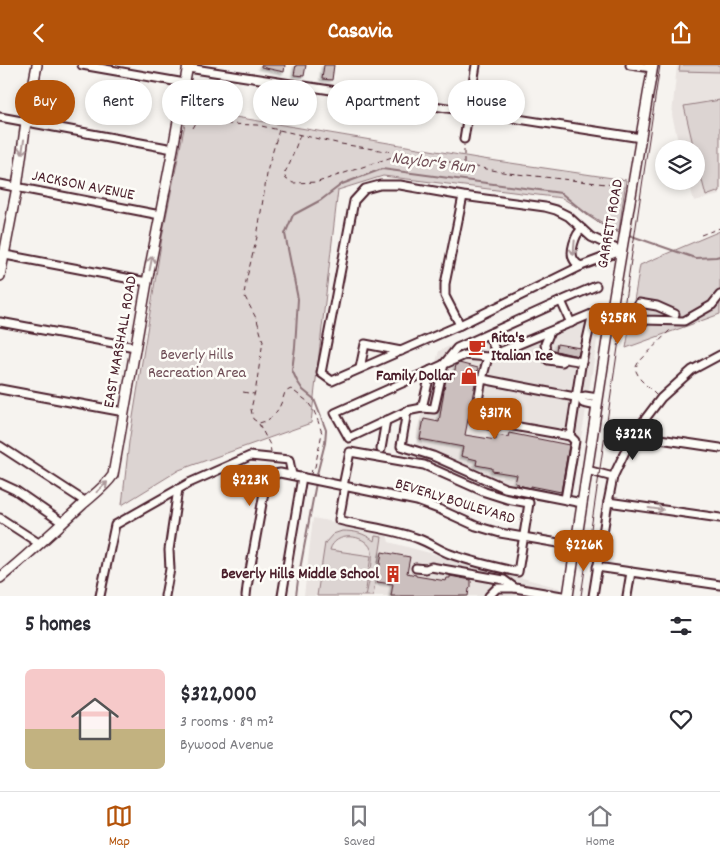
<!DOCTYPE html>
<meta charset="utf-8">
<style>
:root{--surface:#fff;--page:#f7f7f7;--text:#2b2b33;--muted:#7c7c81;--line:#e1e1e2;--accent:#b45309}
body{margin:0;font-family:Dekko,sans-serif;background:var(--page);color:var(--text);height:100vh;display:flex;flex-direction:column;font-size:19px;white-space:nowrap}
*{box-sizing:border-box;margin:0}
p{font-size:16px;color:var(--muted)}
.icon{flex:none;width:28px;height:28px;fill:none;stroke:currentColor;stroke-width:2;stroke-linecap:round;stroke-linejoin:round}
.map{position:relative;height:531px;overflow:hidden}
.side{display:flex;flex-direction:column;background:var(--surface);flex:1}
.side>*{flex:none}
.guide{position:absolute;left:15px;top:15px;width:690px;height:45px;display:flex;gap:10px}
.fabs{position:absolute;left:655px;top:75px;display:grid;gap:10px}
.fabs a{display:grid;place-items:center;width:50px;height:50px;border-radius:50%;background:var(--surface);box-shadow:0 2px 8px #0003;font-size:25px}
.price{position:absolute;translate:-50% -42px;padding:0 11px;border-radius:10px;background:var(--accent);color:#fff;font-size:16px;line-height:32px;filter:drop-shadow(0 1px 2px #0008)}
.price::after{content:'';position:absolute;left:50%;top:30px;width:15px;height:11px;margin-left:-8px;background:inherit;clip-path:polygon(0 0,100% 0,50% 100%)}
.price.on{background:#222;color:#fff}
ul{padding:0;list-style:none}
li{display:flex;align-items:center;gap:15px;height:125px;padding:0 25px}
li span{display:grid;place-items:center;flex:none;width:140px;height:100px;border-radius:8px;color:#555}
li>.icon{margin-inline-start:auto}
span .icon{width:60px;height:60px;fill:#fffc;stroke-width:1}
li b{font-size:21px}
h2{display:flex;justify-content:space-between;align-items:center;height:60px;padding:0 25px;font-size:21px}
.chip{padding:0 18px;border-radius:22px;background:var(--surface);box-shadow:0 2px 8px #0003;font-size:18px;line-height:45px}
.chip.on{background:var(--accent);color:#fff}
header{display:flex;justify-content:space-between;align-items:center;height:65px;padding:0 25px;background:var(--accent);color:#fff;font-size:22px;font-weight:700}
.tab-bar{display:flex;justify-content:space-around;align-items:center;height:70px;border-top:1px solid var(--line);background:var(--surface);font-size:14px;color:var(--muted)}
.tab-bar a{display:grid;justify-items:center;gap:2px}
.tab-bar .on{color:var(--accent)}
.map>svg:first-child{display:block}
.built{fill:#e9e3e0}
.green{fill:#dcd4d2;stroke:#937a7e}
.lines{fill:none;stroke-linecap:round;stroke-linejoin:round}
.stream{stroke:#8e7378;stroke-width:2}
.building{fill:#cbbfbe;stroke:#4a1f2b;filter:url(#shadow)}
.minor-casing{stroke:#4a1f2b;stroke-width:11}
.major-casing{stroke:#4a1f2b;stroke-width:12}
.path{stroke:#4a1f2b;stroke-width:1;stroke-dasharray:5 4;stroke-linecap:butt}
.minor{stroke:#fdfcf7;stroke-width:7}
.major{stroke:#fdfcf7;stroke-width:9}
.tram{stroke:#4a1f2b;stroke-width:1}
.oneway{stroke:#ac999b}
.labels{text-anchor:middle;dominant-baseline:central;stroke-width:5;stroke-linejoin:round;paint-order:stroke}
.street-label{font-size:16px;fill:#4a1f2b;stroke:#fdfcf7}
.poi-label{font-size:16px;font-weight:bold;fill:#4a1f2b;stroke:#fdfcf7;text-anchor:end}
.park-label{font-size:16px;fill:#6e4c55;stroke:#fdfcf7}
.water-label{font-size:18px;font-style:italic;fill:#725058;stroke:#fdfcf7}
</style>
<header><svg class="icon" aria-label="back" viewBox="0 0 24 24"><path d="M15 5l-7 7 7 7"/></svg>Casavia<svg class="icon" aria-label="share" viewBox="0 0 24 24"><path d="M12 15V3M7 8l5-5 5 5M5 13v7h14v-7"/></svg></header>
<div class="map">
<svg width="720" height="531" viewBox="0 0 720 531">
<defs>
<filter id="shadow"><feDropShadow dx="-2" dy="2" stdDeviation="1" flood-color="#0004"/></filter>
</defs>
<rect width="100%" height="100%" fill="#f6f3ef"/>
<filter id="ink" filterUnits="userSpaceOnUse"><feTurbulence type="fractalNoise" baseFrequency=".02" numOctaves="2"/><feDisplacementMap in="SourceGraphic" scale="10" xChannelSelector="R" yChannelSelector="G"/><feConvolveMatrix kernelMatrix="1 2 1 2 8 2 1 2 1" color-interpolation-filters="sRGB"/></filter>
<g filter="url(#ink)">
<g class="built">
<polygon points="677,0 720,0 720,130 694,136 689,116 696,116 696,84 680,84 672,50"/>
<polygon points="601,251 584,357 569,432 566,440 499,427 462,410 415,395 417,365 439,286 490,262 505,287"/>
<polygon points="313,453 386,467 389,477 560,523 559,531 304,531"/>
</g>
<g class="green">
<polygon points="680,0 720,0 720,7 679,6"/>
<polygon points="720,35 720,126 706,131 696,92 696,84 694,84 684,41"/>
<polygon points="188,44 483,94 626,115 619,165 608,161 562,133 383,111 338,125 311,358 179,405 122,440 129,377 163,167"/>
<polygon points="720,166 720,249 626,283 640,200"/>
<path d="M342,466C355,466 364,468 374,476L375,471L382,472L373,531H366C368,522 375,490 371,484C365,469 335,466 330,485L371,491L365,531H317L325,478L333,469Z"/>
</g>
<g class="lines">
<g class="stream">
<polyline points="626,169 695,193 716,192 720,191"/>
<polyline points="316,413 325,378 326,365 314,334 303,325 297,316 292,305 295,282 298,234 285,169 293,150 321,135 342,119 382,104 561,128 589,151 609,164 622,168"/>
<polyline points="296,531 298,515 316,418"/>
</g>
</g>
<g class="building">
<polygon points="261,0 285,0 284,7 261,2"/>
<polygon points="296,0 306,0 304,11 294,10"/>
<polygon points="324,0 334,0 332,15 322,14"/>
<polygon points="557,279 580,283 578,291 556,286"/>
<polygon points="459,298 478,303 465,370 496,375 497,370 508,372 509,368 569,380 561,427 531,421 531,423 518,420 519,419 515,418 517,410 492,406 492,403 476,400 477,395 461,391 463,382 420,374 424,354 439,357 446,313 453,314 456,300"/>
<polygon points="382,487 410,492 407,508 416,510 416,511 446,516 447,513 450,513 450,511 471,515 471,522 469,524 468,531 391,531 393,519 377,517"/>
</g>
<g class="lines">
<g class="minor-casing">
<g id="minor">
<polyline points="82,0 185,18"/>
<polyline points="630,0 652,3"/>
<polyline points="188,3 641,73"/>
<polyline points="0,52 173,84"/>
<polyline points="464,74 476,0"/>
<polyline points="0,119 160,150"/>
<polyline points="463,131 445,219 445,231 460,260 332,316 321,308 354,136 365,124 380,120 400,120 463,131 545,142 556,145 568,151 591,172 621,186"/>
<polyline points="0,189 147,217"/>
<path d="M581,201C579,200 575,197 574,195C569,188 575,169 582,164"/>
<polyline points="611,249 644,255 684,256 712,240 720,230"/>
<polyline points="635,254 639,238 657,241 675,249"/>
<polyline points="0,257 135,282"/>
<polyline points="571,258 561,236 596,221"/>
<polyline points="460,260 581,201 621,186"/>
<path d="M550,267L545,279L546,286C555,294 570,294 582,297"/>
<polyline points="488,270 497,288"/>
<polyline points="488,292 482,314 580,333"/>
<polyline points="548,295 562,297"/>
<polyline points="360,303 365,279 401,286"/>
<polyline points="431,305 422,343 434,344 444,299 457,283 561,236"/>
<polyline points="482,314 474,357 497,362 502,359 570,371 581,301 593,248"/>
<polyline points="0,324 124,347"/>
<polyline points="597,341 583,338 580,333 585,331 598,333"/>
<polyline points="407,346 422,343"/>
<polyline points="633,370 720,383"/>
<polyline points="0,381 86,437"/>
<polyline points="381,384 386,355"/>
<polyline points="587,405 613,412"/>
<polyline points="0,418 15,425 63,458"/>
<path d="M343,421L350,387L424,400L485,427L507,434L529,438L518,507C495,502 472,497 450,489C439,485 430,478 419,474C393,464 365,462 339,455L345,421"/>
<polyline points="565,434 575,376 570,371"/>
<polyline points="608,437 720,453"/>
<polyline points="582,438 505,423 433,391 401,381 407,346 349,373 335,348 465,290 488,292 613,240"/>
<polyline points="0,453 40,479"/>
<polyline points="597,502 720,520"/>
<polyline points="416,503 426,504 431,502 504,515 515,523 562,531"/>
<polyline points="100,531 115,460 189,418 250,391 289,395 292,410"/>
<polyline points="165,531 170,504 169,485 178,424"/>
<path d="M246,531L247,522L265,422C268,415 272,409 280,408L417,436L441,445L476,461L500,468L576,481"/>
<polyline points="282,531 302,412"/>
<polyline points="489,531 497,523 515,523"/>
<polyline points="593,531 608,437 613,412 633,370 661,333 692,305 720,290"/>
<polyline points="627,531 631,507"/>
</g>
</g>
<g class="major-casing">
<g id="major">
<polyline points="0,211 17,122 26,57 37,0"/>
<path d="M0,513C28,490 55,465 82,440C92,431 105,422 113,410L147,217L173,84L188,0"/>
<polyline points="568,531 611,249 653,0"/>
</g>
</g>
<g class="path">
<polyline points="193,63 196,58 257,60 341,79 412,90 508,108 624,121"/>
<path d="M279,65L268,103L257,172L246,216L244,230L257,255L263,276L256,322L251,344L253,354L259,358C275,355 281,341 285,327L291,324L307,336L314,346L318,356L322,368L315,402L312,404L311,409"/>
<polyline points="300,70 290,98 284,109 286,114 293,118 318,117 401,89"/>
<polyline points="464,99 464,80"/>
<polyline points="701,170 720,163"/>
<polyline points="243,327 254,329"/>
<polyline points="656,330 640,314 635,304 638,298 672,263"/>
<polyline points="259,359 270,380 271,387"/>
</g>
<use href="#minor" class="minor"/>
<use href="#major" class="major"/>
<polyline class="tram" points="581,531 660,0"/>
</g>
<defs><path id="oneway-shaft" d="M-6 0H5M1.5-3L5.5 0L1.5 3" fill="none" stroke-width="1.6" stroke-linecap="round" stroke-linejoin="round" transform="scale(1.25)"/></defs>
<g class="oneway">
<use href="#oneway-shaft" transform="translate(23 82) rotate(98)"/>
<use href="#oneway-shaft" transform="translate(574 183) rotate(95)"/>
<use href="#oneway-shaft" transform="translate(151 198) rotate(-79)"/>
<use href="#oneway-shaft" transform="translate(102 422) rotate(-43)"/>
<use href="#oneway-shaft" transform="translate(656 444) rotate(8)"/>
</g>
</g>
<defs>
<g id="cafe-bare" transform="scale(1.35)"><path d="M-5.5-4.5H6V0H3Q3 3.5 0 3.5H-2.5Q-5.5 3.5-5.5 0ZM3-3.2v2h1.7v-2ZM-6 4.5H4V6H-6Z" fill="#c8321e" stroke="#fdfcf7" stroke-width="2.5" paint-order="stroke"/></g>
<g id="shop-bare" transform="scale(1.35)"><path d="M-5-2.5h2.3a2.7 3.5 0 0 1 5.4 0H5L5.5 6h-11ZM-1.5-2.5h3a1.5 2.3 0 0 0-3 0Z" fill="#c8321e" stroke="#fdfcf7" stroke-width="2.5" paint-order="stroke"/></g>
<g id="building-bare" transform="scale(1.35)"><path d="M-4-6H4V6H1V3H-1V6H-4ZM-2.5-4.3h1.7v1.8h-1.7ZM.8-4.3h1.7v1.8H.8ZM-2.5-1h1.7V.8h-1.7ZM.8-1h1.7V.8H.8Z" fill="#c8321e" stroke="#fdfcf7" stroke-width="2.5" paint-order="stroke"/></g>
</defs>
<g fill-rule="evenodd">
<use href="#cafe-bare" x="477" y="282"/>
<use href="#shop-bare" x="469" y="311"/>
<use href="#building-bare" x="393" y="509"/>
</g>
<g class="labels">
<g class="street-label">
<text transform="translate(83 121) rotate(11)">JACKSON AVENUE</text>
<text transform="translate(611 159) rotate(-80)">GARRETT ROAD</text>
<text transform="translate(121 277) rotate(-80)">EAST MARSHALL ROAD</text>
<text transform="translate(455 437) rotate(17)">BEVERLY BOULEVARD</text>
</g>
<g class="poi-label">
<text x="491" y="273" text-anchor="start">Rita's<tspan x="491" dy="18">Italian Ice</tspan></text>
<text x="455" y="311">Family Dollar</text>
<text x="379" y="509">Beverly Hills Middle School</text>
</g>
<g class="park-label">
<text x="197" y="290">Beverly Hills<tspan x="197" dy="18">Recreation Area</tspan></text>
</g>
<g class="water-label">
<text transform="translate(433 99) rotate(7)">Naylor's Run</text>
</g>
</g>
</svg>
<div class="fabs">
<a><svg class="icon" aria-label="layers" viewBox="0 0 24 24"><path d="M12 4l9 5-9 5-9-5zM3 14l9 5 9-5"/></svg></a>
</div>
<b class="price" style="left:618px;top:280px">$258K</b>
<b class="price" style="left:495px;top:375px">$317K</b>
<b class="price on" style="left:633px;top:396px">$322K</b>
<b class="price" style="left:250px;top:442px">$223K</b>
<b class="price" style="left:584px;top:507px">$226K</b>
<div class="guide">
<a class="chip on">Buy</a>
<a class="chip">Rent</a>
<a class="chip">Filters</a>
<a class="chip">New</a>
<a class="chip">Apartment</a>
<a class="chip">House</a>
</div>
</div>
<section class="side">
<h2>5 homes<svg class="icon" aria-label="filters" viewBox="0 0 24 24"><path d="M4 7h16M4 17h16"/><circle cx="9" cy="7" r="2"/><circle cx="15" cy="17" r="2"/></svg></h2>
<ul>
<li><span style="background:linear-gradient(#f6c9c9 60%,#c2b280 0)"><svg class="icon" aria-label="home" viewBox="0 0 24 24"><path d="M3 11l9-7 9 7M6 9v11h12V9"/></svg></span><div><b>$322,000</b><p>3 rooms · 89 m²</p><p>Bywood Avenue</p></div><svg class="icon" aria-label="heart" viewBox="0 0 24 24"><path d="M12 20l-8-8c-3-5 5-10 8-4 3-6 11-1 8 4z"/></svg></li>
</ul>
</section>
<nav class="tab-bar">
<a class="on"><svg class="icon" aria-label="map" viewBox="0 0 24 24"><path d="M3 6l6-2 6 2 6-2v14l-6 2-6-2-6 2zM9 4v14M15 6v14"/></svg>Map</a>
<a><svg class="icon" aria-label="saved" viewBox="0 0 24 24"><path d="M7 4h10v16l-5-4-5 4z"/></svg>Saved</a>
<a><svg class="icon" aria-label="home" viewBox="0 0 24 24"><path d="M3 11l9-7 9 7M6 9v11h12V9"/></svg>Home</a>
</nav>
